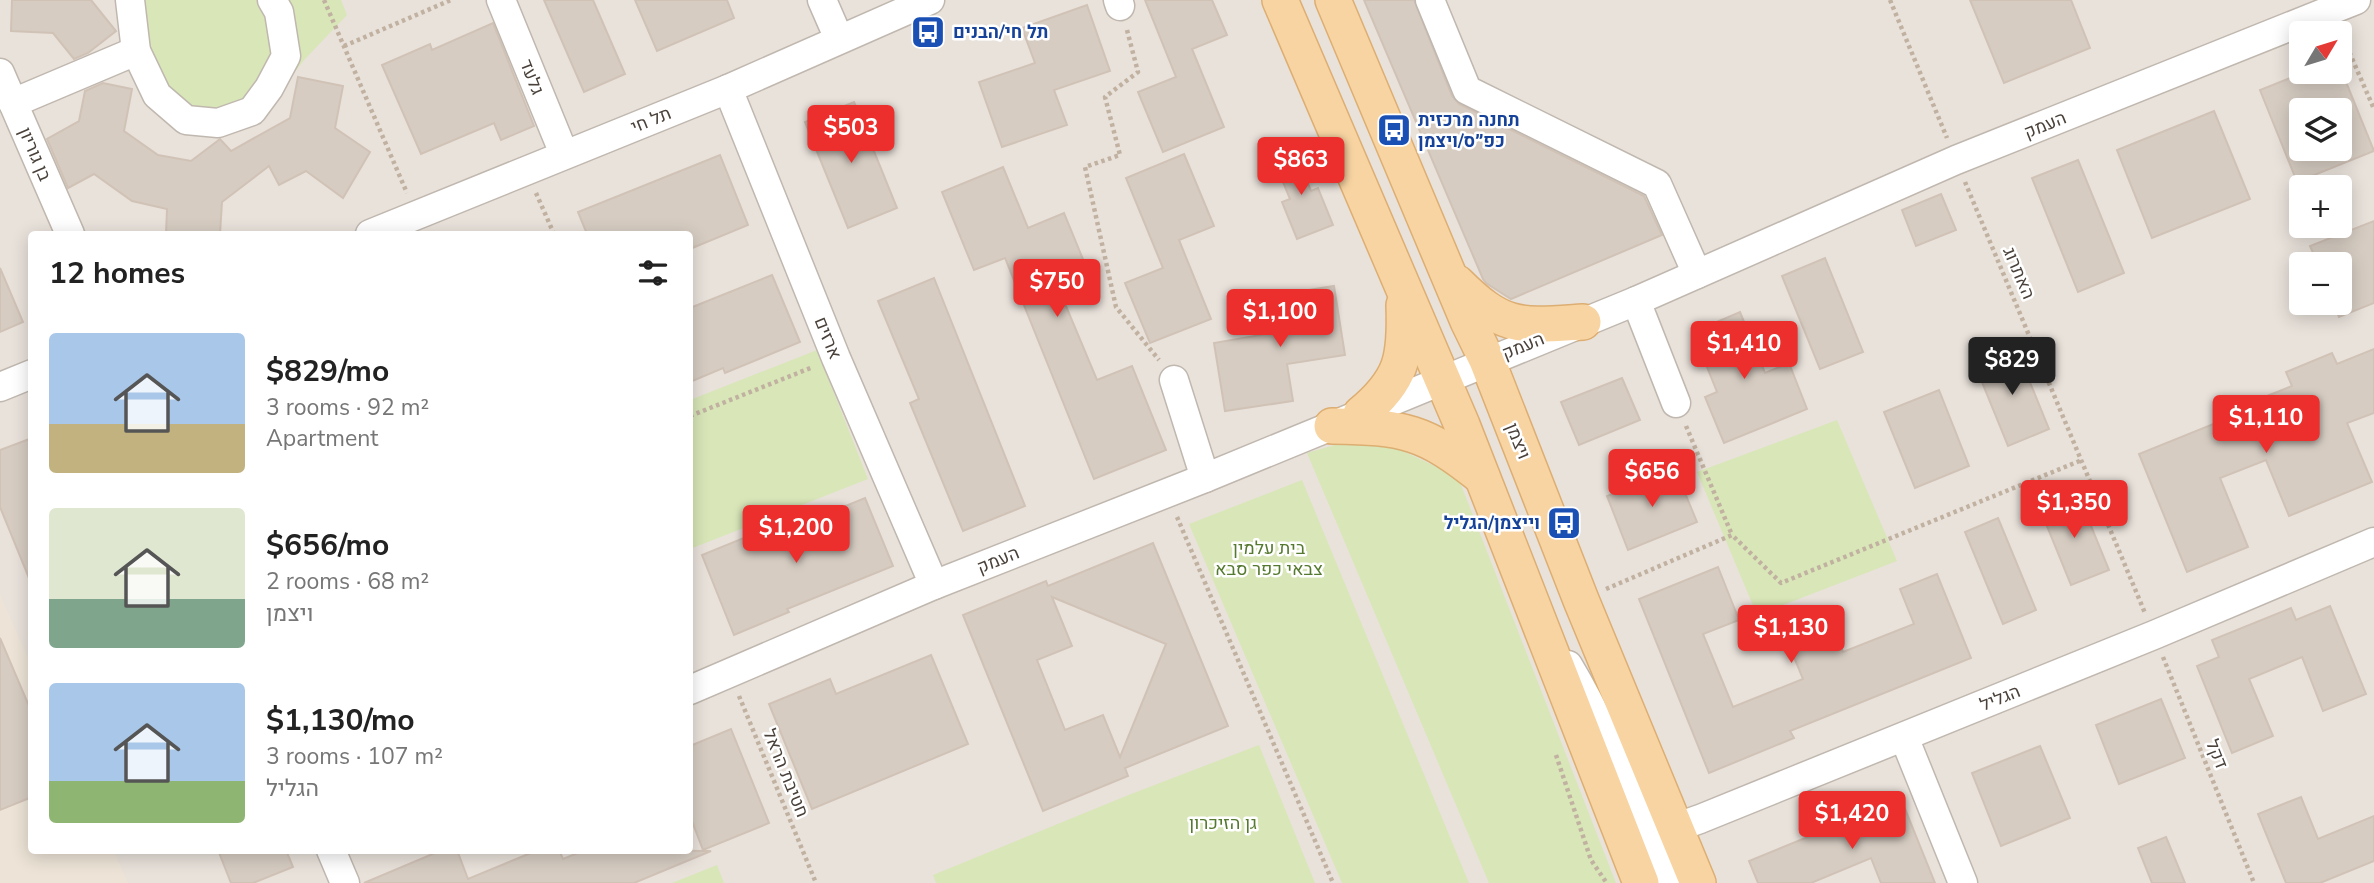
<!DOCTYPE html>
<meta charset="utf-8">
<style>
:root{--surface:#fff;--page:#f6f6f6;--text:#222;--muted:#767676;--accent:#ec2e2c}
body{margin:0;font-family:"Nunito Sans",Heebo,sans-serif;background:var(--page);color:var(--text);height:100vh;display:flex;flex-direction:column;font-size:26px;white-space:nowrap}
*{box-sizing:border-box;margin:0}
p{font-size:23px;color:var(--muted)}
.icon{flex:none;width:38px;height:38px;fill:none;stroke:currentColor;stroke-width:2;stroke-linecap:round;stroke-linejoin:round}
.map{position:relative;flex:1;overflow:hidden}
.sheet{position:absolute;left:28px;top:231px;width:665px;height:623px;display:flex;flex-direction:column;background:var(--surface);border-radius:7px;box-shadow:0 4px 18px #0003}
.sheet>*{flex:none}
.needle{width:46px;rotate:52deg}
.fabs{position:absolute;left:2289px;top:21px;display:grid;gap:14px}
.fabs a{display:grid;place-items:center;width:63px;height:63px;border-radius:7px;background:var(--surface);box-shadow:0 4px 18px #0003;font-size:35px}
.price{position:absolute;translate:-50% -60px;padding:0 16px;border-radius:7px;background:var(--accent);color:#fff;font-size:23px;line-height:46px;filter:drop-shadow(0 2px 4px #0008)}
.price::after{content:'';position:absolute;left:50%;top:42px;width:21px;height:16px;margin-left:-10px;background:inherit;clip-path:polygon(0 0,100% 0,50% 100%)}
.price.on{background:#222;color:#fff}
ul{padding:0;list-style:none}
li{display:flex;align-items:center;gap:21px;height:175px;padding:0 21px}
li span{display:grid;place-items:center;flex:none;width:196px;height:140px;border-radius:7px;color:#555}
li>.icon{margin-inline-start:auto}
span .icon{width:84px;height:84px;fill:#fffc;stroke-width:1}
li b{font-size:30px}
h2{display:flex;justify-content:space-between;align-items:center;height:84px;padding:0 21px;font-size:30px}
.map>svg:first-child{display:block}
.residential{fill:#e9e2db;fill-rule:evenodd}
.education{fill:#ede4d7}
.green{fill:#d8e6b8}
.building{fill:#d6ccc2;stroke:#d1c2b6;stroke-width:2;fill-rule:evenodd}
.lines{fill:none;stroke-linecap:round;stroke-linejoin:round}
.minor-casing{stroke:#c0b8af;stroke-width:31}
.major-casing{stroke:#ddae72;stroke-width:38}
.path{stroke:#c1b1a1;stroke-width:4.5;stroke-dasharray:3.5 3.5;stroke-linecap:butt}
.minor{stroke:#fff;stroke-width:28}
.major{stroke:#f8d4a2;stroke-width:35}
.labels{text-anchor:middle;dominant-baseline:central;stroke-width:5;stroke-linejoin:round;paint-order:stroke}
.transit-label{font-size:18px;font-weight:bold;fill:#164399;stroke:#fff;text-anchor:start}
.street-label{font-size:18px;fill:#49413a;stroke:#fff}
.park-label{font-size:18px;fill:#567930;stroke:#fff}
</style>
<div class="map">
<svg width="2374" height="883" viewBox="0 0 2374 883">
<rect width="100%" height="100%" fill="#f5f1ec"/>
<path class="residential" d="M0,0H2374V883H0ZM2301,33H2340V72H2301ZM2301,110H2340V149H2301ZM2301,187H2340V226H2301ZM32,234H690V850H32ZM2301,264H2340V303H2301Z"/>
<polygon class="education" points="0,594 31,665 32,850 114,851 128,883 0,883"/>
<g class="green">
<polygon points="117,0 341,0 347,15 305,59 260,116 187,132 146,103 122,54"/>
<polygon points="817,350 868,479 690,549 690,400"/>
<polygon points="1837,420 1897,561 1757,615 1697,472"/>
<polygon points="1369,435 1458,477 1616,883 1489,883 1307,453"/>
<polygon points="1302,480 1469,883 1342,883 1189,524"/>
<polygon points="1259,745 1315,883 936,883 933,875 1131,794"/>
<polygon points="717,865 724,883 672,883"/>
</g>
<g class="building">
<polygon points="12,0 91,0 116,31 88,53 74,59 53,33 11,31"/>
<polygon points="544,0 593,0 625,74 584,92"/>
<polygon points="635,0 727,0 734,18 657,51"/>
<polygon points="1145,0 1212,0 1227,35 1192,49 1224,127 1163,152 1138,92 1176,77"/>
<polygon points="1364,0 1414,0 1452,96 1459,104 1644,196 1662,235 1511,299 1486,283 1483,279"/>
<polygon points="1970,0 2071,0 2090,48 2004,83"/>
<polygon points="1087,5 1110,71 1054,90 1067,125 1002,147 979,82 1035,63 1022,28"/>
<polygon points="493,23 534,126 501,140 494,123 421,154 382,65 430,44 432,50"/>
<path d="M2305,72H2342L2374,151L2297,182L2260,90ZM2301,110H2340V149H2301Z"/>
<polygon points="298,77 343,86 335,128 370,152 343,198 306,171 279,185 269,166 222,202 220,234 166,234 167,209 132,201 94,174 68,188 47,139 79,121 85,91 103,83 132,89 124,131 158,155 191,161 220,139 231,151 290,118"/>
<polygon points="854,102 897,208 848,228 805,122"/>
<polygon points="2214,111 2250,199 2152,238 2117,150"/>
<polygon points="1293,147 1311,191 1318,188 1333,225 1297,239 1282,202 1290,199 1272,155"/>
<polygon points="1184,154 1214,226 1179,240 1211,319 1150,343 1125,283 1163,268 1126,178"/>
<polygon points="720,155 748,225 690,249 690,234 587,234 578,212"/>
<polygon points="2078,160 2124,273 2078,292 2032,178"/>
<polygon points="1003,167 1028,228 1064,213 1094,286 1063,299 1097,380 1132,366 1166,450 1094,479 1005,258 974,270 942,192"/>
<polygon points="1941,194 1956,230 1916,246 1902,210"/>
<polygon points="2374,221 2374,303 2339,317 2333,303 2340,303 2340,264 2318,264 2310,246"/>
<polygon points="1825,258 1863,352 1820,369 1782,276"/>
<polygon points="0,268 23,322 0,332"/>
<polygon points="772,275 800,342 725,373 723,368 690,382 690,308"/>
<polygon points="934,278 1025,506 963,531 910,403 919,399 878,301"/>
<polygon points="1334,286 1345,355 1287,364 1293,401 1225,411 1214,343 1272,333 1266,297"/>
<polygon points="1740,312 1765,373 1789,363 1807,409 1724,443 1705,397 1717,392 1693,332"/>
<polygon points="2016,348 2049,429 2008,446 1975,365"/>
<polygon points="2374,349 2374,413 2347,423 2372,482 2289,516 2266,460 2220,478 2248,547 2187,572 2139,454 2226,419 2224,413 2292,386 2286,372 2332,353 2337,364"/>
<polygon points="1622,378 1640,420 1579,445 1561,402"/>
<polygon points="1939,390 1969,466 1915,488 1884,412"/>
<polygon points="32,438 32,583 31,583 0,507 0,450"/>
<polygon points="1675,469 1697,522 1628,550 1607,496"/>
<polygon points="2078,494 2109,570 2071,585 2040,509"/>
<polygon points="865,498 893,566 787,609 789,612 734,635 702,555 756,533 760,541"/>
<polygon points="1998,518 2036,610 2003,624 1965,532"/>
<path d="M1153,543L1228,726L1125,768L1128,776L1043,811L963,615L1046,581L1048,586ZM1052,597L1166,644L1120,757L1103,715L1065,730L1037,660L1072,646Z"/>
<polygon points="1718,567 1739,620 1703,634 1733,707 1803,679 1782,628 1826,611 1843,652 1914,624 1900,589 1937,574 1971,658 1790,731 1794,738 1709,773 1639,599"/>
<polygon points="2330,606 2366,694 2323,711 2302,657 2249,679 2273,736 2232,753 2197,666 2219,657 2212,640 2291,608 2296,620"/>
<polygon points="0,638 32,713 32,797 0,810"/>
<polygon points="931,655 968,744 812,809 769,704 830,679 836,694"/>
<polygon points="2161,699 2185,758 2119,784 2096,725"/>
<polygon points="731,729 769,823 703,850 690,816 690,746"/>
<polygon points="2040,746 2070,818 2001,846 1972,773"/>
<polygon points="2301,797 2318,839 2374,816 2374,861 2320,883 2286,883 2258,814"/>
<polygon points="1901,799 1935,883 1881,883 1871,858 1811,883 1758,883 1749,861"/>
<polygon points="2166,837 2185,883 2152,883 2138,848"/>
<polygon points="218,850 286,850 293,867 253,883 231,883"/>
<polygon points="442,850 457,850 468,879 538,850 559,850 563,859 585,850 711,851 634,883 364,883"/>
</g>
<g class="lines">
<g class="minor-casing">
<g id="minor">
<polyline points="130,0 136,51 157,95 186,120 218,123 252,111 269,88 286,56 279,12 272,0"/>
<polyline points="501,0 564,154"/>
<polyline points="822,0 839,39"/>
<polyline points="1118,0 1120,6"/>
<polyline points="1430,0 1467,90 1657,184 1697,274"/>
<polyline points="0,73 70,234"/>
<polyline points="728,89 836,358 934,585"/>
<polyline points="13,103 136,51"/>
<polyline points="370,234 728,89 930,0"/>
<polyline points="1636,301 1676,403"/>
<polyline points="1174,380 1205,478"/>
<polyline points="0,387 32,374"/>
<path d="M1568,665C1610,734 1635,810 1668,883"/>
<polyline points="690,690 934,585 1205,478 1636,301 1956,160 2356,0"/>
<polyline points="1904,737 1963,883"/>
<path d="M1621,831C1651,835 1673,829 1700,819L2154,635L2374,542"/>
<polyline points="331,850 345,883"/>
</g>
</g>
<g class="major-casing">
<g id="major">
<polyline points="1280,0 1462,425 1641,883"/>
<polyline points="1333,0 1468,321 1487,360 1581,600 1698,883"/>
<path d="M1457,283C1504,330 1520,326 1583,322"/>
<path d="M1361,414C1402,380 1406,358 1404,305"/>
<path d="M1332,426C1404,427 1425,431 1482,477"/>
</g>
</g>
<g class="path">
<polyline points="324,0 407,193"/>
<polyline points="1890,0 1947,138"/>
<polyline points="1127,30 1138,72 1105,97 1120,155 1085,167 1116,307 1159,360"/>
<polyline points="2341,33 2374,109"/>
<polyline points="344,46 451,0"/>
<polyline points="1965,182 2145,613"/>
<polyline points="536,193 554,234"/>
<polyline points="690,416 813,367"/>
<polyline points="1686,426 1732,535"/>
<polyline points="1177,517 1333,883"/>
<polyline points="1606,589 1732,535 1781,583 2082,460"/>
<polyline points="2163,657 2254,883"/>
<polyline points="739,696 816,883"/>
<polyline points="1556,755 1591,860 1606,882"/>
</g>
<use href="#minor" class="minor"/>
<use href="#major" class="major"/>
</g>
<defs>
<g id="bus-square" transform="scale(1.75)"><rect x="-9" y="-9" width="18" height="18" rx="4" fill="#1a4fb4" stroke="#fff"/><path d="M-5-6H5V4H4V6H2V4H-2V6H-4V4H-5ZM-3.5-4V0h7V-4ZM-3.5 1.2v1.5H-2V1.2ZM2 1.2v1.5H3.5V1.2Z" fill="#fff"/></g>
</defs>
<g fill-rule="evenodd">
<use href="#bus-square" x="928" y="32"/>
<use href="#bus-square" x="1394" y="130"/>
<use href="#bus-square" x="1564" y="523"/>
</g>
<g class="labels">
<g class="transit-label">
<text x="953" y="32">תל חי/הבנים</text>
<text x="1418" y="120">תחנה מרכזית<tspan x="1418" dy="21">כפ״ס/ויצמן</tspan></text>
<text x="1540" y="523" text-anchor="end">וייצמן/הגליל</text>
</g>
<g class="street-label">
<text transform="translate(532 77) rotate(68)">גלעד</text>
<text transform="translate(651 120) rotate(-22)">תל חי</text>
<text transform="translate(2045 125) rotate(-22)">העמק</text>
<text transform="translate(35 154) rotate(67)">בן גוריון</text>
<text transform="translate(2019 273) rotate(67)">האתרוג</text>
<text transform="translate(828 338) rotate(68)">ארזים</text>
<text transform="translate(1523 346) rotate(-22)">העמק</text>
<text transform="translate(1518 441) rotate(68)">ויצמן</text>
<text transform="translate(998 560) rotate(-22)">העמק</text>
<text transform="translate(2000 698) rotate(-22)">הגליל</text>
<text transform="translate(2217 754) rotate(68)">דקל</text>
<text transform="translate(786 773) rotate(68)">חטיבת הראל</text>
</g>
<g class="park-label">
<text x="1269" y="548">בית עלמין<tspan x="1269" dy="21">צבאי כפר סבא</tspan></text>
<text x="1223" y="823">גן הזיכרון</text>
</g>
</g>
</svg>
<div class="fabs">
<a><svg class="needle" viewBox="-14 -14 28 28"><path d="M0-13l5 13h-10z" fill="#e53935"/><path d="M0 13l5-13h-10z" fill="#767676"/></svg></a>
<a><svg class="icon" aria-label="layers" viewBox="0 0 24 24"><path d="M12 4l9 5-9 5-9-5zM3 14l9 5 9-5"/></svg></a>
<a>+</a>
<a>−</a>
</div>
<b class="price" style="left:851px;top:165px">$503</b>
<b class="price" style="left:1301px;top:197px">$863</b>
<b class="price" style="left:1057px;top:319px">$750</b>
<b class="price" style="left:1280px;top:349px">$1,100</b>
<b class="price" style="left:1744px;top:381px">$1,410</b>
<b class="price on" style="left:2012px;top:397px">$829</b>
<b class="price" style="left:2266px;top:455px">$1,110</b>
<b class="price" style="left:1652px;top:509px">$656</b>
<b class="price" style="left:2074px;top:540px">$1,350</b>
<b class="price" style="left:796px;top:565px">$1,200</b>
<b class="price" style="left:1791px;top:665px">$1,130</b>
<b class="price" style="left:1852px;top:851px">$1,420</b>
<section class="sheet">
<h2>12 homes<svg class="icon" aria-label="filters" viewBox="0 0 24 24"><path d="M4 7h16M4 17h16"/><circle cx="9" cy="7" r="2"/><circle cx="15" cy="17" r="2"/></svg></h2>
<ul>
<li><span style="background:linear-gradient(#a9c7e8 65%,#c2b280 0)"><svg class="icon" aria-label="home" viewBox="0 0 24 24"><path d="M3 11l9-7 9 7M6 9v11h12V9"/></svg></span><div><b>$829/mo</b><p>3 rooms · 92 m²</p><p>Apartment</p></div></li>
<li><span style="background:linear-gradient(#dfe7d0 65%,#7fa58c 0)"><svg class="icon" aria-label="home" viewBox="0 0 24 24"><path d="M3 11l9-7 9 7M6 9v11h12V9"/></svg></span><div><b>$656/mo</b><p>2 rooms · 68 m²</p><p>ויצמן</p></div></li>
<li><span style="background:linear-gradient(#a9c7e8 70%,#8fb573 0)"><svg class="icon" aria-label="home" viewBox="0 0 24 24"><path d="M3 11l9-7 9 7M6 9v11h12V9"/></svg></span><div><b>$1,130/mo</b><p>3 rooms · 107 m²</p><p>הגליל</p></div></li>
</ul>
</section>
</div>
